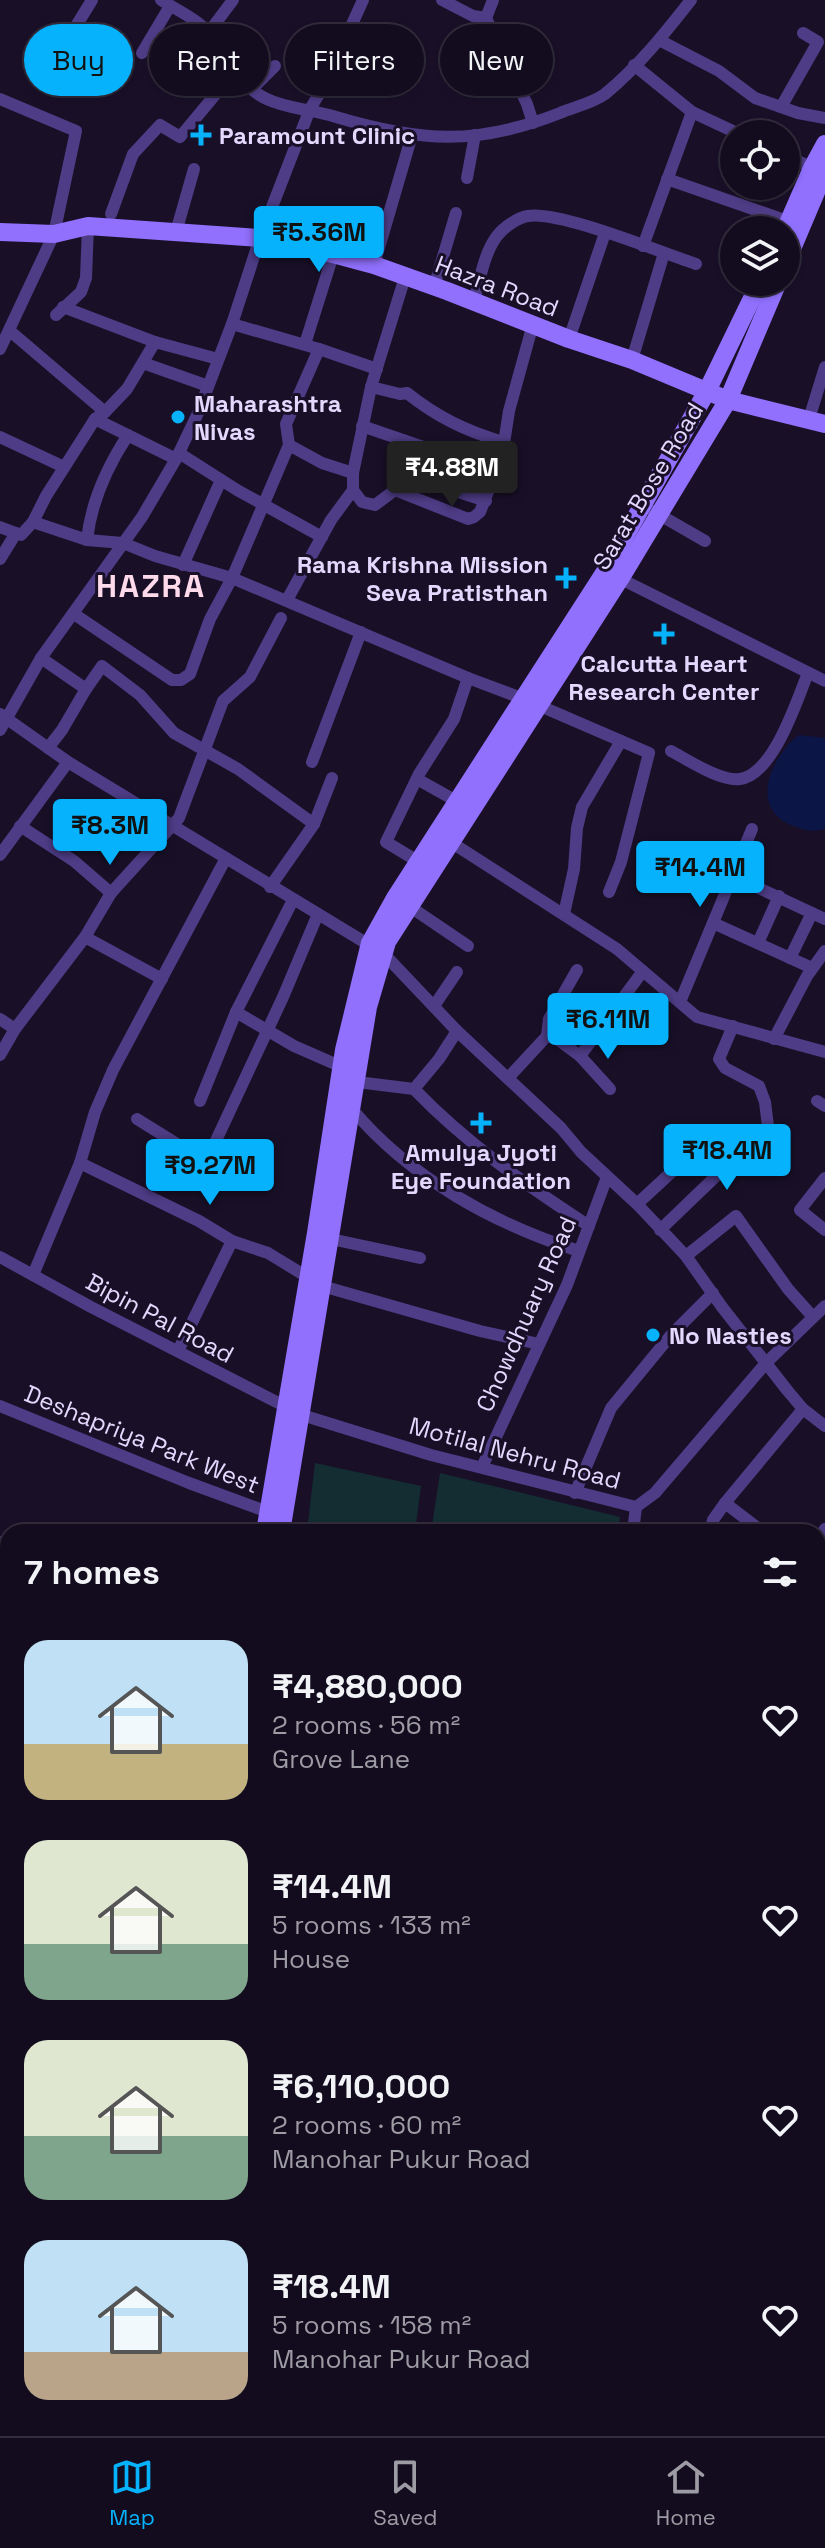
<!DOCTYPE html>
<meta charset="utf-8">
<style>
:root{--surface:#130c1e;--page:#1c1527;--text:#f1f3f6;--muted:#9d9ba4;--line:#322c3c;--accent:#07b2fc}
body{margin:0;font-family:"Space Grotesk",sans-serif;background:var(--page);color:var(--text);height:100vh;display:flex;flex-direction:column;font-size:30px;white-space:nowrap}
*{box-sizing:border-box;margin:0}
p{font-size:26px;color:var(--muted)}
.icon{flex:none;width:44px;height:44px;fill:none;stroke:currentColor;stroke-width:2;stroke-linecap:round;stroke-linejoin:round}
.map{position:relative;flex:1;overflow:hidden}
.panel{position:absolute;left:0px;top:1524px;width:826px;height:912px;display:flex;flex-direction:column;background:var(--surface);border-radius:24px 24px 0 0;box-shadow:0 2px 6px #0004,0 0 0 2px var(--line)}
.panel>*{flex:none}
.guide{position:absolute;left:24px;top:24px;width:778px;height:72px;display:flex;gap:16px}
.tools{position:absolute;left:720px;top:120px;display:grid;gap:16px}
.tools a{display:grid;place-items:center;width:80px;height:80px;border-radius:50%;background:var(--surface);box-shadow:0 2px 6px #0004,0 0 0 2px var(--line);font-size:40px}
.price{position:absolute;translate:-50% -68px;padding:0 18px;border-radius:8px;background:var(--accent);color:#111;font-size:26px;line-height:52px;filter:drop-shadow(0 2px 4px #0008)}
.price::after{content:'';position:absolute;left:50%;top:48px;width:24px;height:18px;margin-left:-12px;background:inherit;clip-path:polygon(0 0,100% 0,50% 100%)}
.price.selected{background:#222;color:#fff}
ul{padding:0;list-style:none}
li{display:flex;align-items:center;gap:24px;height:200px;padding:0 24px}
li span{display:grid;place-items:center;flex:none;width:224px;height:160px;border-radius:24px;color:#555}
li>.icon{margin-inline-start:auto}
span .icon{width:96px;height:96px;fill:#fffc;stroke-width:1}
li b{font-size:34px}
h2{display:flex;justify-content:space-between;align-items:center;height:96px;padding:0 24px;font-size:34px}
.pill{padding:0 28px;border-radius:36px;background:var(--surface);box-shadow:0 2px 6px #0004,0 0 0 2px var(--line);font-size:28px;line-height:72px}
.pill.selected{background:var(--accent);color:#111}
.tab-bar{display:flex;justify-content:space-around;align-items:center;height:112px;border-top:2px solid var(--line);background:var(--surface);font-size:22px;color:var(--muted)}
.tab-bar a{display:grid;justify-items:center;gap:4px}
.tab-bar .selected{color:var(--accent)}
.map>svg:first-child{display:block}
.green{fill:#132d32}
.water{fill:#0b1546}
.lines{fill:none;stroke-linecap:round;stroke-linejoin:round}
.minor{stroke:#4e3c86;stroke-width:12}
.secondary{stroke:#9070fd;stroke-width:18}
.primary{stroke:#e260fd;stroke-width:20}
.tram{stroke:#07b2fc;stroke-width:2}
.poi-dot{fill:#07b2fc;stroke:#191028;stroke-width:3}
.labels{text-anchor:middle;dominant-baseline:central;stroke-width:6;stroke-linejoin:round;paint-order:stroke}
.poi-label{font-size:24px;font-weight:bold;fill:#e4d8fe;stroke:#191028;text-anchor:start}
.street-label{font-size:24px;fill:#e4d8fe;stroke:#191028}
.district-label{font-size:32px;font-weight:bold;letter-spacing:2px;fill:#ffdaea;stroke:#191028}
</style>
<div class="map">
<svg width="825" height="2436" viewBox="0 0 825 2436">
<rect width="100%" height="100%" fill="#191028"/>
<g class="green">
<polygon points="473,29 481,37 492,69 483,72 452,48 461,37"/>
<polygon points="315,1463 421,1486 415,1532 307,1532"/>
<polygon points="440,1473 620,1517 618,1532 431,1532"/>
</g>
<path class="water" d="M799,735L825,738V829C812,832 806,831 794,826C748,810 770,757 799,735Z"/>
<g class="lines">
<g class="minor">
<path d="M161,0C177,10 199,20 211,35C226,54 235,77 255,92C276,108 311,109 336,117C420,142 477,146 560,113C574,107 593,103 605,94C638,67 665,33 691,0"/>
<polyline points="442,0 473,16 486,18"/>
<polyline points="493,0 486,18 527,104 533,123"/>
<polyline points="73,31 92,0"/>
<polyline points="209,32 233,0"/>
<polyline points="659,40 719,71 755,98 798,113 825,118"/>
<polyline points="142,53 170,6"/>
<polyline points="634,65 692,112 739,134"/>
<polyline points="252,89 275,66"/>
<polyline points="0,99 76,131 54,234 0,349"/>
<polyline points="781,107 818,42 803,33"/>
<polyline points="786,156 818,170"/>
<polyline points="467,178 475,135"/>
<polyline points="667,179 790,222"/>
<polyline points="111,214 133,154 160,125 180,137 235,71"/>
<polyline points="176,232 194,169"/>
<polyline points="643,246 692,112"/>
<polyline points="374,265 412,135"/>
<polyline points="405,277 371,387 353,473 353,490 362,502 375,505 395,490 468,519 474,517 480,512 502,456 509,411 533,324"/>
<polyline points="434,287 456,213"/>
<path d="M474,301C480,280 484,253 497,236C504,227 517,218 528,216C561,211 659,252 696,264"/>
<polyline points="63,307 155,342 218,359"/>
<polyline points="56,315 81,292 86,278 88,226"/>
<polyline points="232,324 319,349 377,369"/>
<polyline points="10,331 105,412 95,419 46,496 33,522"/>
<polyline points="569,339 605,233"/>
<polyline points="305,344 333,255"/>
<polyline points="632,360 664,253"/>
<polyline points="143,363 208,386"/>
<path d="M371,387L400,394L407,393C437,417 466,431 503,442"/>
<polyline points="105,412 127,389 155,342"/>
<polyline points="95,419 176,459"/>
<polyline points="809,419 825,367"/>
<polyline points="362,426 496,472"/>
<polyline points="0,437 64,467"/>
<polyline points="289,445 322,463 353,473"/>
<polyline points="179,453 237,490 322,537"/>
<polyline points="428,482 486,501"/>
<polyline points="653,511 705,541"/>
<polyline points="0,527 21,535 33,522 87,540 123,543 155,556 232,578 468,678 524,699 649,753 621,862 609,892"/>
<path d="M87,540C91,502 107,467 128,435"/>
<polyline points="0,559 16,533"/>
<polyline points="183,565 221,480"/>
<polyline points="617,577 825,681"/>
<polyline points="287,600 331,520 353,490"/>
<polyline points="74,614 172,680 181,680 190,674 210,619 232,578 289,445 286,424 319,349"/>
<polyline points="41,658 86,689 102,666 140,695 174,733 238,769 314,824"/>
<polyline points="0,714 68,762 384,954 457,1031 561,1128 581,1152 637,1204 686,1256 722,1307 787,1390 803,1409 825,1426"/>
<polyline points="0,730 41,658 142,517 176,459 198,413 232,324 260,238 310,109 324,86 363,0"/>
<polyline points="48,748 62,730 86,689"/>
<path d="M671,751C688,760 721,782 740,779C774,774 797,700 808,673"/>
<polyline points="312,762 361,632"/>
<polyline points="417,779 458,802"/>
<polyline points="20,826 74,861 111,893"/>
<polyline points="446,839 617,949 697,1017 825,1052"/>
<polyline points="0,855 68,762"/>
<polyline points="419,862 386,842 419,774 454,719 468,678"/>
<polyline points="733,876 825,919"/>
<polyline points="270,887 314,824 332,778"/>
<polyline points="409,906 468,946"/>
<polyline points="564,914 574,869 577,828 582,807 621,741"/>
<polyline points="713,923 812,968"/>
<polyline points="85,937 111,893 179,818 223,701 250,677 281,618"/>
<polyline points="758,943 779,896"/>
<polyline points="790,958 812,913"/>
<polyline points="680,1002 752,829"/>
<polyline points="434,1006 457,972"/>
<polyline points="236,1012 294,1046 342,1067"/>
<polyline points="0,1019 15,1029"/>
<polyline points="547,1036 549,1019 577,970"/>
<polyline points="774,1039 807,976 825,951"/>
<polyline points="0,1055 15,1029 85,937 162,979"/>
<polyline points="580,1056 610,1089"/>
<polyline points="508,1078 547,1036 557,1039 580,1056 643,971"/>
<polyline points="357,1082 414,1089 439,1059 457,1031"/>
<path d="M414,1089C466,1143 526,1185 589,1226"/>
<polyline points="200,1101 236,1012 293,900"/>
<polyline points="817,1101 825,1106"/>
<path d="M352,1109C410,1178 494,1224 579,1251"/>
<polyline points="137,1119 206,1162 216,1174 229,1182"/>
<polyline points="206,1162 283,997 318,914"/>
<polyline points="80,1163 199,1221 232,1241 268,1253 322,1286 480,1331 539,1344"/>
<polyline points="825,1178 800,1210 825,1230"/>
<polyline points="637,1204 689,1156 673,1138"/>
<polyline points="660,1230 768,1126 765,1102 759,1086 725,1068 719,1059 733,1026"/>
<polyline points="331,1239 420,1258"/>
<polyline points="686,1256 736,1216 788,1289 813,1317"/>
<polyline points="0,1257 91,1307 302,1415 431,1455 636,1507 655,1493 766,1363 825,1306"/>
<polyline points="33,1275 80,1163 95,1112 113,1070 226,858"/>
<polyline points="178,1351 232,1241"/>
<polyline points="0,1406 189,1483 268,1512"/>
<polyline points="482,1467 567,1285 607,1177"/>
<polyline points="575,1493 611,1408 671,1335 713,1293"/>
<polyline points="725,1503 803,1409"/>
<polyline points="633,1532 636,1507"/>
<polyline points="710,1532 713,1520 725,1503 763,1532"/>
<polyline points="818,1539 825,1529"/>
<polyline points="0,1542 8,1545"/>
<polyline points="818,1573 825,1578"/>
<polyline points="0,1625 2,1625"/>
<polyline points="818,1676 825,1677"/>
<polyline points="0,1897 8,1898"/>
<polyline points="818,1925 825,1903"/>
<polyline points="0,1979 8,1980"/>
<polyline points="818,2027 825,2028"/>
<polyline points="0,2036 8,2001"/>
<polyline points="0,2081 8,2083"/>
<polyline points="0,2179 8,2181"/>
<polyline points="818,2252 825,2254"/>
<polyline points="0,2319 8,2321"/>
<polyline points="818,2361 825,2363"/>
<polyline points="248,2428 280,2436"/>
<polyline points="489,2428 524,2436"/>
<polyline points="686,2436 688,2428"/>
</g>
<g class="secondary">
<polyline points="785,230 812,168 825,144"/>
<polyline points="0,232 54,234 88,226 260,238 292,243 374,265 447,291 569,339 632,360 728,400 825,424"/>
<polyline points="786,263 825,171"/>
<polyline points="265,1532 316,1233 344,1050 370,943 395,898 606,570 707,391 760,282"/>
<polyline points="281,1532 368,1007 387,942 620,579 728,400 778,282"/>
<polyline points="112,2436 114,2428"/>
<polyline points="129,2436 131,2428"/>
</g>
<g class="primary">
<polyline points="0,1716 8,1718"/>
<polyline points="0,1745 8,1747"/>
<polyline points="818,1845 825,1846"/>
<polyline points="818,1874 825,1875"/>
</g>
<g class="tram">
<polyline points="0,1727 8,1729"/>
<polyline points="818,1860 825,1861"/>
</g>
</g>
<g class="poi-dot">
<path d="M197 123h8v8h8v8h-8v8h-8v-8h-8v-8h8z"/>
<circle cx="178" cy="417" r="8"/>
<path d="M562 566h8v8h8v8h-8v8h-8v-8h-8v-8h8z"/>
<path d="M660 622h8v8h8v8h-8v8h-8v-8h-8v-8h8z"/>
<path d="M477 1111h8v8h8v8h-8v8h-8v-8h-8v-8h8z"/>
<circle cx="653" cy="1335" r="8"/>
</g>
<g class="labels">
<g class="poi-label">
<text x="219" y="135">Paramount Clinic</text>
<text x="194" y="403">Maharashtra<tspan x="194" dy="28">Nivas</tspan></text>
<text x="548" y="564" text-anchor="end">Rama Krishna Mission<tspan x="548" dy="28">Seva Pratisthan</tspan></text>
<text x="664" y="663" text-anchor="middle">Calcutta Heart<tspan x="664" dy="28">Research Center</tspan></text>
<text x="481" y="1152" text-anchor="middle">Amulya Jyoti<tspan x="481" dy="28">Eye Foundation</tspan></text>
<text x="669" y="1335">No Nasties</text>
</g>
<g class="street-label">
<text transform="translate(497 286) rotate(21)">Hazra Road</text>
<text transform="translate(648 486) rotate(-59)">Sarat Bose Road</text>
<text transform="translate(526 1314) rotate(-66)">Chowdhuary Road</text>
<text transform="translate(160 1318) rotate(28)">Bipin Pal Road</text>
<text transform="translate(142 1439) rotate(22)">Deshapriya Park West</text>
<text transform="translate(515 1453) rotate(15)">Motilal Nehru Road</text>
</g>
<g class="district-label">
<text x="151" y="586">HAZRA</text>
</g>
</g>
</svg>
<div class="tools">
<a><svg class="icon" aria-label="locate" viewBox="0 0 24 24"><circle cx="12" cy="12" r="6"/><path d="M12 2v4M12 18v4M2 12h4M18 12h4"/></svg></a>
<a><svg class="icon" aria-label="layers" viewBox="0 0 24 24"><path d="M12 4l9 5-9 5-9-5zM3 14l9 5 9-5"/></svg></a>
</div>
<b class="price" style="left:319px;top:274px">₹5.36M</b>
<b class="price selected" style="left:452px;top:509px">₹4.88M</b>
<b class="price" style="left:110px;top:867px">₹8.3M</b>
<b class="price" style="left:700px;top:909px">₹14.4M</b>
<b class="price" style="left:608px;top:1061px">₹6.11M</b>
<b class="price" style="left:727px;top:1192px">₹18.4M</b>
<b class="price" style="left:210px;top:1207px">₹9.27M</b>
<div class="guide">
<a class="pill selected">Buy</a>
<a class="pill">Rent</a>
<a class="pill">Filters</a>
<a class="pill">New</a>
</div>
<section class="panel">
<h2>7 homes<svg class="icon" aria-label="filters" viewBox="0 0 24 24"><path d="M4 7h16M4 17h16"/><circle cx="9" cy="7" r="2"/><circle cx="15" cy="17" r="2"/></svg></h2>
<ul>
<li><span style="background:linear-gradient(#bfe0f5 65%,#c2b280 0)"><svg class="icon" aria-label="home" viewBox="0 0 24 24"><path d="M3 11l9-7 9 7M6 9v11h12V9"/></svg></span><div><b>₹4,880,000</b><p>2 rooms · 56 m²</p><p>Grove Lane</p></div><svg class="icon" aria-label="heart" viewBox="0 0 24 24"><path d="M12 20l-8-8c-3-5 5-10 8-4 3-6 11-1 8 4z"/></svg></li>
<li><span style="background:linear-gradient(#dfe7d0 65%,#7fa58c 0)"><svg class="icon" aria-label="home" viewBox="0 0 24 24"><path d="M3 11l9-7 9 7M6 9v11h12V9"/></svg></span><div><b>₹14.4M</b><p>5 rooms · 133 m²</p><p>House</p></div><svg class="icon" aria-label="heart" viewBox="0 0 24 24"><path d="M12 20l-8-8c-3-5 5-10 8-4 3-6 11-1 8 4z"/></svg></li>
<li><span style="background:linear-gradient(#dfe7d0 60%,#7fa58c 0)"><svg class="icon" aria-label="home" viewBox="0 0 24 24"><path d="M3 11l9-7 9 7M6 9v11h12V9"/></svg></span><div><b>₹6,110,000</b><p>2 rooms · 60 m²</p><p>Manohar Pukur Road</p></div><svg class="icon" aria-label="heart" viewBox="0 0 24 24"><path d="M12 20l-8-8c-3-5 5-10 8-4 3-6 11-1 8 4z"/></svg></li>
<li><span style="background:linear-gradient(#bfe0f5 70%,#b9a48a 0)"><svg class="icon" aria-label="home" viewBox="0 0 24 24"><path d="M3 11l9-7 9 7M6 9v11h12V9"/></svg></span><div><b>₹18.4M</b><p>5 rooms · 158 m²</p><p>Manohar Pukur Road</p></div><svg class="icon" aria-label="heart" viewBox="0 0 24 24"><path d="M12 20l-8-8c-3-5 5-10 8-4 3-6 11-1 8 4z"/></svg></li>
</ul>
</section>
</div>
<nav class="tab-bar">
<a class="selected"><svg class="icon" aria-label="map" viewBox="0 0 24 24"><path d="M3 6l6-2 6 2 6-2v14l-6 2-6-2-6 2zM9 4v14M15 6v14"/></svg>Map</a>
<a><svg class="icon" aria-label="saved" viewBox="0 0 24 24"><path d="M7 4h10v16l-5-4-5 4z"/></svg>Saved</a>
<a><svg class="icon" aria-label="home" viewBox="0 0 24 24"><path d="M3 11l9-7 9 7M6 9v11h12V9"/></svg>Home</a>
</nav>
